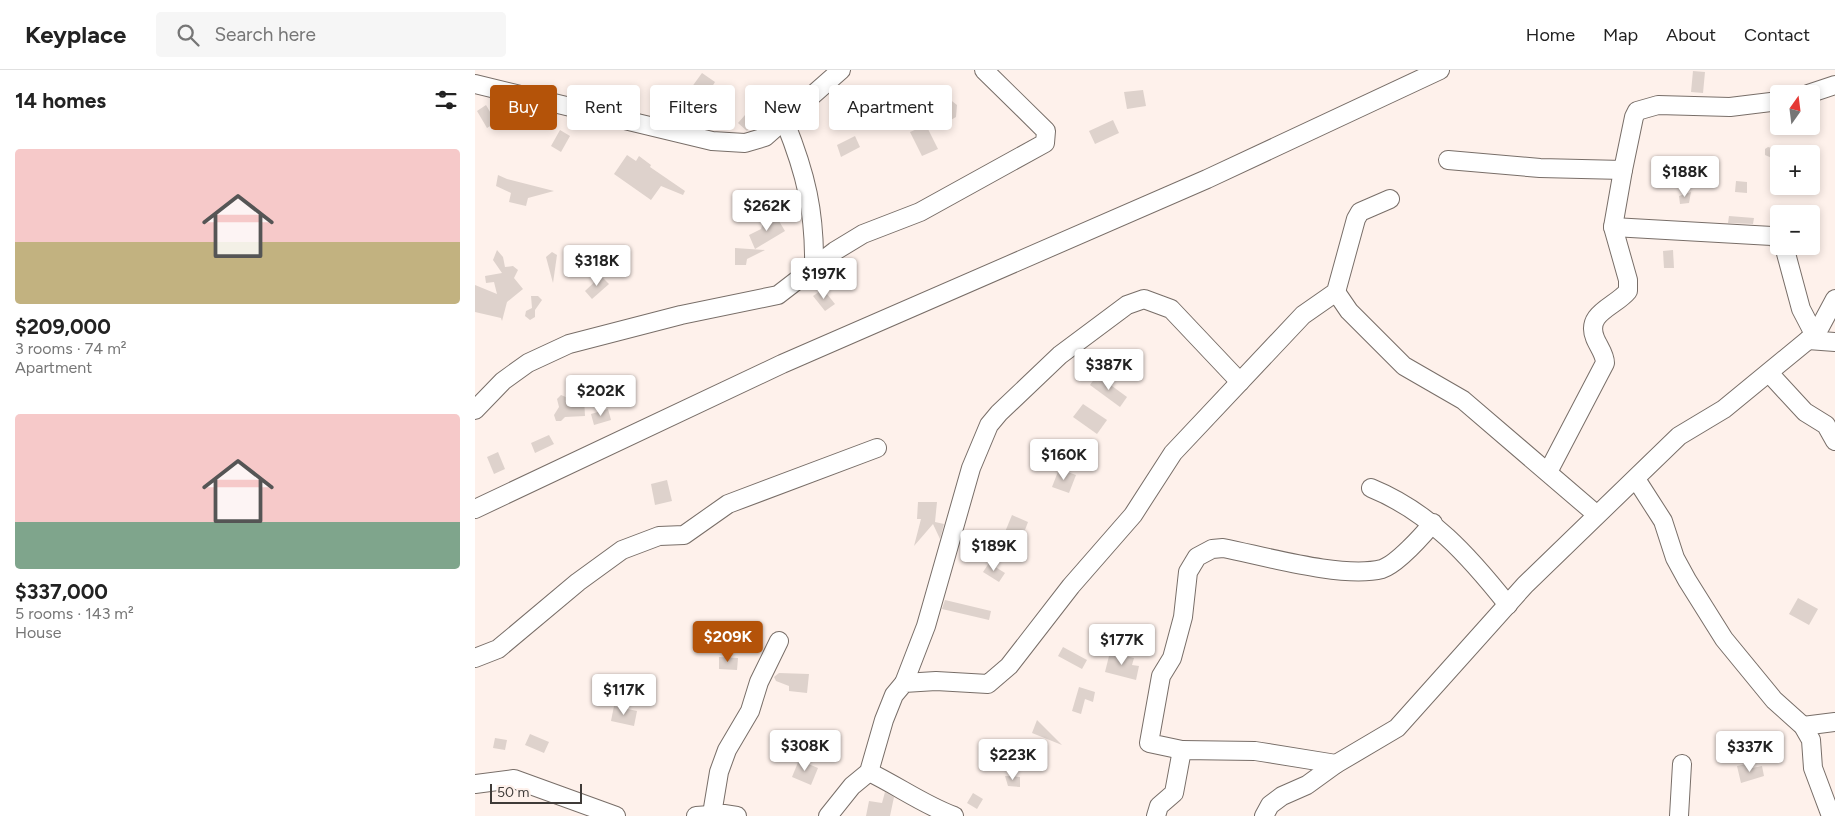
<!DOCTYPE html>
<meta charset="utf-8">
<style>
:root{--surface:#fff;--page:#f6f6f6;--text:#222;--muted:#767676;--line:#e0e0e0;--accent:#b45309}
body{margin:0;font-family:Figtree,sans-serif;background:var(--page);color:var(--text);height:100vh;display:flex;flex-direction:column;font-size:19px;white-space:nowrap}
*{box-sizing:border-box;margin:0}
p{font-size:16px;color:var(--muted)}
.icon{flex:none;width:28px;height:28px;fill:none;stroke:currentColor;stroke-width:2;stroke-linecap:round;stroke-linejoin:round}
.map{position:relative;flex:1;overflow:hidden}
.details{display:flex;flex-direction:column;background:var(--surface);width:475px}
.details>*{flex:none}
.guide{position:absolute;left:15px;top:15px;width:475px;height:45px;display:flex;gap:10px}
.needle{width:32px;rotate:14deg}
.fabs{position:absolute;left:1295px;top:15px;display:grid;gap:10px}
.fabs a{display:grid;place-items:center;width:50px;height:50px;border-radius:5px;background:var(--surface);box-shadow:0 2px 8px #0003;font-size:25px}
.scale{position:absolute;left:15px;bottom:12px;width:92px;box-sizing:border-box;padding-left:5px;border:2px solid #3f3b38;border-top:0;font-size:14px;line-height:18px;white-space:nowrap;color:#3f3b38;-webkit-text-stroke:4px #fef1eb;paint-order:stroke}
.price{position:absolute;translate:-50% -42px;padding:0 11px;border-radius:5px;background:#fff;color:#222;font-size:16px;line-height:32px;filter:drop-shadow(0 1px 2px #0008)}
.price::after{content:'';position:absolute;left:50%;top:30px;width:15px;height:11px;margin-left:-8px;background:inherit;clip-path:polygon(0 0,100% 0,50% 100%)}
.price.current{background:var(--accent);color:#fff}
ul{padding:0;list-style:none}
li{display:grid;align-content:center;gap:10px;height:265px;padding:0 15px}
li span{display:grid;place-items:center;height:155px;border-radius:5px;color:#555}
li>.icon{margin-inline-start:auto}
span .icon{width:90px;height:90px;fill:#fffc;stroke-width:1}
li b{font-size:21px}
h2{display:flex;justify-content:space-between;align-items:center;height:60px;padding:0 15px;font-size:21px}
.tag{padding:0 18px;border-radius:5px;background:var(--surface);box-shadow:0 2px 8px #0003;font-size:18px;line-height:45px}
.tag.current{background:var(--accent);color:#fff}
header{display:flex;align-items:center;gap:30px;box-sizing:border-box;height:70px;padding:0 25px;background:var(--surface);border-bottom:1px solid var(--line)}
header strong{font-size:24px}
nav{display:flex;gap:28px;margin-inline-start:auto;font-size:18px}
.search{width:350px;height:45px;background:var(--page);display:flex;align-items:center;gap:12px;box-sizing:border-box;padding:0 18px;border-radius:5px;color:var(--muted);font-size:19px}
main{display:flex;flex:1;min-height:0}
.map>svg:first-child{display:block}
.building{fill:#ded2cc}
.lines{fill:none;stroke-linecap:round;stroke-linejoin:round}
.minor-casing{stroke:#786e68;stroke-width:20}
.minor{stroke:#fff;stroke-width:18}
</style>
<header>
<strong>Keyplace</strong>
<div class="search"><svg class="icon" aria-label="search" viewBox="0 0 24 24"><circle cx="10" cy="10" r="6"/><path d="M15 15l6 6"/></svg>Search here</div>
<nav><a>Home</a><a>Map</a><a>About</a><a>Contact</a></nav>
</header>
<main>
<section class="details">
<h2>14 homes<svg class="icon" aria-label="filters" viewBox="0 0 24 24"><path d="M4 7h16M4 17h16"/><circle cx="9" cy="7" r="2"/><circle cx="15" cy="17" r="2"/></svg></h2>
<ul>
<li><span style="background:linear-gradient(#f6c9c9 60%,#c2b280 0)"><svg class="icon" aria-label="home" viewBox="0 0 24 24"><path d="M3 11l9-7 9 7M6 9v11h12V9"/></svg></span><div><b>$209,000</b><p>3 rooms · 74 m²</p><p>Apartment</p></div></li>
<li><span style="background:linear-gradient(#f6c9c9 70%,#7fa58c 0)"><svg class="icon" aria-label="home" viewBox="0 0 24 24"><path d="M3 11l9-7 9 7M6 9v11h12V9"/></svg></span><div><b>$337,000</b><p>5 rooms · 143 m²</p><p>House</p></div></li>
</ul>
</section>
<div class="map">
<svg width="1360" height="746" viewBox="0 0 1360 746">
<rect width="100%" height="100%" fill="#fef1eb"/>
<g class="building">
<polygon points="1218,1 1230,2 1228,23 1216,22"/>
<polygon points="227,3 240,12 228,31 226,29 218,40 203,36"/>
<polygon points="668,20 671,36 652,39 649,22"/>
<polygon points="473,28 482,35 481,47 474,51 460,50 460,35 465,29"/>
<polygon points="33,33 39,34 24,59 20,53 12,58 2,41 11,35 18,47"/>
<polygon points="270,45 279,53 272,61 263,53"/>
<polygon points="638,50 644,63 620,74 614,61"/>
<polygon points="451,55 463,79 447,86 435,62"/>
<polygon points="85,60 95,66 86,82 76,76"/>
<polygon points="380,66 385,77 366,87 362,75"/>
<polygon points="1293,77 1300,79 1304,91 1290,85 1290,79"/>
<polygon points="152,85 161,91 164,86 176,95 175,97 210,121 208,125 186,116 176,130 139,104"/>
<polygon points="23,105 32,109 79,121 53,128 51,136 34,132 36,123 21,116"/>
<polygon points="1261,111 1272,112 1272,123 1260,122"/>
<polygon points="1216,122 1214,133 1205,134 1204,126"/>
<polygon points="301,146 310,161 280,179 274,165 286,159 289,149"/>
<polygon points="1254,146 1279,148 1278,154 1253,153"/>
<polygon points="260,178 290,180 272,189 271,195 260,195"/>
<polygon points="22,180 28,187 30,197 38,196 43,200 39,208 48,219 32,232 27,251 26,248 0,242 0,215 22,224 19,212 11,213 10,206 27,203 18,190"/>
<polygon points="1198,180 1199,198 1189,198 1188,181"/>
<polygon points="77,182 82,185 78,213 71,187"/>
<polygon points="126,206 134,214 117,229 110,221"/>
<polygon points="348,219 360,234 350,241 338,226"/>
<polygon points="56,226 63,226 67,230 60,240 60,247 55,250 50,246 51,241 57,238"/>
<polygon points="622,305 652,327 645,337 615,315"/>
<polygon points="86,325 93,328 109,327 110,346 90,347 86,351 81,351 79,345 84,337 82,329"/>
<polygon points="608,334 632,350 622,364 598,347"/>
<polygon points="133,339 136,350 119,355 116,344"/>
<polygon points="74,365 79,374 60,383 56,373"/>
<polygon points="23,382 30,399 19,404 12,387"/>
<polygon points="584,399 601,405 594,423 577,417"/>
<polygon points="192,410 197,431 180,435 176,414"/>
<polygon points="443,432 462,432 460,452 469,454 465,469 458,454 439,476 446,449 442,449"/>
<polygon points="537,445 553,452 547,468 530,462"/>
<polygon points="514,493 530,503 524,512 508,502"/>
<polygon points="1323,528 1343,539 1334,555 1314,544"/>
<polygon points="470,530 516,541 514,550 467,539"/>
<polygon points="588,577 612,590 607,599 583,586"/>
<polygon points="635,582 659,588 657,595 664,596 661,610 630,602"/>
<polygon points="244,587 263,588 262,600 244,599"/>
<polygon points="304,603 334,604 332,623 314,621 314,616 301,611 299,607"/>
<polygon points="604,617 620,622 618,632 610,629 606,644 597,641"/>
<polygon points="139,636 162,641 159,656 136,651"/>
<polygon points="562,650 587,675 557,663"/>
<polygon points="55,664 74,672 69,683 50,675"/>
<polygon points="20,668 32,670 30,680 18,678"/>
<polygon points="324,690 343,698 336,715 317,707"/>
<polygon points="1276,693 1277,698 1287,696 1289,706 1266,713 1262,696"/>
<polygon points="530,706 545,707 545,717 533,716"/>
<polygon points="410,722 419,727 415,746 391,746 394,731 407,733"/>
<polygon points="498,723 508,729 502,739 492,733"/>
</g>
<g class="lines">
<g class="minor-casing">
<g id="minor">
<polyline points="0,14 237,71 270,73 290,67 366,0"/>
<polyline points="1333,24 1360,15"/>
<path d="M310,52C331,104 340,142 339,198"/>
<polyline points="973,90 1065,98 1148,100 1159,47 1162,41 1183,35 1255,37 1304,31"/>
<polyline points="1138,157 1297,166 1304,170"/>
<polyline points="1309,176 1326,239 1339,264"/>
<polyline points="861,222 874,241 929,296 988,330 1121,444"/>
<polyline points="1333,270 1360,272"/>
<polyline points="1294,303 1330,342 1351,355 1360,371"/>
<polyline points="0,340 28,311 53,293 94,274 206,245 303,225 360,181 388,164 445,142 570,73 571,61 509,0"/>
<path d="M1073,402L1130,293C1130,284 1123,276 1120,268C1110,243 1140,237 1153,221V210L1138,157L1148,100"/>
<polyline points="1161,409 1188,451 1200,488 1212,510 1249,569 1299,630 1328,656 1336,670 1338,698 1356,746"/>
<path d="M896,418C955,442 994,486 1033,535"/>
<polyline points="0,439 307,294 732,109 965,0"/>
<polyline points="0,588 23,579 103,512 147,480 184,466 209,465 253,434 402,378"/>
<polyline points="429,613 451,556 496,398 514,355 524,343 585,285 652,235 669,229 696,239 765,312"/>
<polyline points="1328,656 1360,652"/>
<path d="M707,680L674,673L686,606L697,588L708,547L713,502L722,487L737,479L748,478C789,486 868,509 907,499C922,494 947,466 958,453"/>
<path d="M394,702C423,716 449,735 479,746"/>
<polyline points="0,714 39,709 141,746"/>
<polyline points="237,744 244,702 252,680 275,641 284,612 304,571"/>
<polyline points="221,746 249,744 262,746"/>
<polyline points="353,746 377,716 394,702 409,650 419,625 429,613 461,611 513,614 534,596 596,516 658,445 698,383 828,245 861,222 881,149 885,142 915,129"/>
<polyline points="681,746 684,736 699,723 707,680 780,681 861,694"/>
<polyline points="789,746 795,735 807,726 832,715 861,694 922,658 1050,515 1204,366 1249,339 1333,270 1345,257 1360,229"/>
<polyline points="1204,746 1207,694"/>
</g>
</g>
<use href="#minor" class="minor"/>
</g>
</svg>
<div class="fabs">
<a><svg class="needle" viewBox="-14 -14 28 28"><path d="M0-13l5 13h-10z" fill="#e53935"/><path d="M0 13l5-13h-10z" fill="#767676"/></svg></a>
<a>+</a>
<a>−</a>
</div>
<div class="scale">50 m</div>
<b class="price" style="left:1210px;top:128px">$188K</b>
<b class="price" style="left:292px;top:162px">$262K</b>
<b class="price" style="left:122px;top:217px">$318K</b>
<b class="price" style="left:349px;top:230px">$197K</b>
<b class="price" style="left:634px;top:321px">$387K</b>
<b class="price" style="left:126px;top:347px">$202K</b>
<b class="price" style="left:589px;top:411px">$160K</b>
<b class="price" style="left:519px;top:502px">$189K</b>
<b class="price current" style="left:253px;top:593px">$209K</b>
<b class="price" style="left:647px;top:596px">$177K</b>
<b class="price" style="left:149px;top:646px">$117K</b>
<b class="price" style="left:330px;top:702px">$308K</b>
<b class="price" style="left:1275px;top:703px">$337K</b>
<b class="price" style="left:538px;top:711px">$223K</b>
<div class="guide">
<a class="tag current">Buy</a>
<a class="tag">Rent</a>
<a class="tag">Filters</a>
<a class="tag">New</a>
<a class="tag">Apartment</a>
</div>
</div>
</main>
